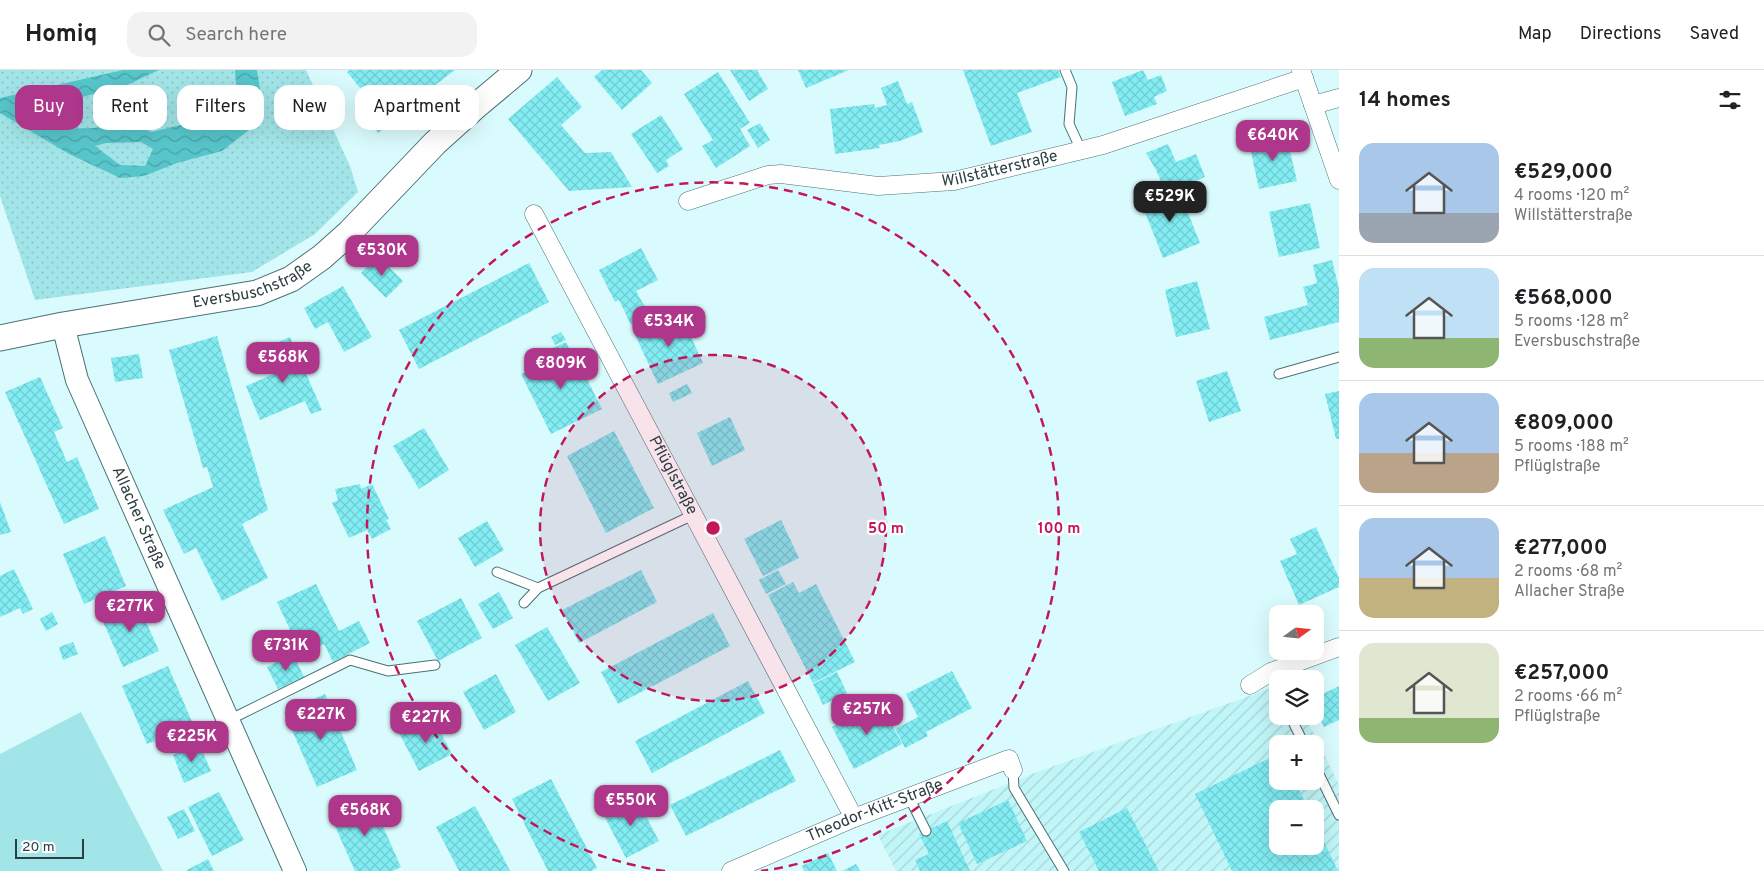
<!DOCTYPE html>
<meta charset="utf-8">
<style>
:root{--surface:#fff;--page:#f2f2f2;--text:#202124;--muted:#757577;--line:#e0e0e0;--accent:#ae368b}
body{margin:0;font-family:Overpass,sans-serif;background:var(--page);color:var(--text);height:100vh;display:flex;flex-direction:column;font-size:19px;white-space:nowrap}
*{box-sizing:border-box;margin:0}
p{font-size:16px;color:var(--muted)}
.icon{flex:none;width:28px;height:28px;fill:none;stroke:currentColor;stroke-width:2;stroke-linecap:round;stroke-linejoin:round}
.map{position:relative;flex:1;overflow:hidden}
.sheet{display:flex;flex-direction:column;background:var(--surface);width:425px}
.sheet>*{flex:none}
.hud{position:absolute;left:15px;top:15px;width:475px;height:45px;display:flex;gap:10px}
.needle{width:32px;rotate:75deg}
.fabs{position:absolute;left:1269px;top:535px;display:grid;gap:10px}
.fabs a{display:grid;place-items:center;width:55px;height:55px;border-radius:10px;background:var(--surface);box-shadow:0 5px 20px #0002;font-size:25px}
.scale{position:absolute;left:15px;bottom:12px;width:69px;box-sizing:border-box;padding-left:5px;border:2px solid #2d3e3f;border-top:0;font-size:14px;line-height:18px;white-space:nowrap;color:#2d3e3f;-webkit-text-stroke:4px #fff;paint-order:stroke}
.price{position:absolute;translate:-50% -42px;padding:0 11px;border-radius:10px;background:var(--accent);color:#fff;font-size:16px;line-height:32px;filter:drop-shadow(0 1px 2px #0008)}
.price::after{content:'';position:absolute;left:50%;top:30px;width:15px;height:11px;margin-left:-8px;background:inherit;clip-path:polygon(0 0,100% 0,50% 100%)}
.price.on{background:#222;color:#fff}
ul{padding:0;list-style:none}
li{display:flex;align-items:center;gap:15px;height:125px;padding:0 20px}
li+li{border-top:1px solid var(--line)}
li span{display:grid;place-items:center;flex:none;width:140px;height:100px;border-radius:15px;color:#555}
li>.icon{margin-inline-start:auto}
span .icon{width:60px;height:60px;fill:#fffc;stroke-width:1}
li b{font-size:21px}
h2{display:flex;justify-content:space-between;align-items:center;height:60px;padding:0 20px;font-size:21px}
.tag{padding:0 18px;border-radius:15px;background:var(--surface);box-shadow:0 5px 20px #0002;font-size:18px;line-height:45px}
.tag.on{background:var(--accent);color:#fff}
header{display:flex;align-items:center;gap:30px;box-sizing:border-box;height:70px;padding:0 25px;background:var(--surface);border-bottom:1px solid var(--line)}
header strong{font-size:24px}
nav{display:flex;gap:28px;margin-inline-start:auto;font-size:18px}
.search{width:350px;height:45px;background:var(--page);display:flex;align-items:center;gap:12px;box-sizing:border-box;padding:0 18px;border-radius:15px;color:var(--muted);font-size:19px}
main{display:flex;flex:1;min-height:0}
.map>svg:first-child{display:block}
.industrial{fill:url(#industrial-furrows);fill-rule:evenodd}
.green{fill:#a2e5e8}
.park{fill:url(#park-dots)}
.water{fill:url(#water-waves);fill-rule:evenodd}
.building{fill:url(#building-cross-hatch)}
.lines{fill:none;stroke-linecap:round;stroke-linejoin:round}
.service-casing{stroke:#4a7173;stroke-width:11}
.minor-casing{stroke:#4a7173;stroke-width:19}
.tertiary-casing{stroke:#4a7173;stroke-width:24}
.secondary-casing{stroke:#4a7173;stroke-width:27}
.service{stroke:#fff;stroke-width:9}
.minor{stroke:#fff;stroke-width:18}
.tertiary{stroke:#fff;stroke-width:22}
.secondary{stroke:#fff;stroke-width:25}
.ring{fill:none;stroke:#c2185b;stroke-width:2.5;stroke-dasharray:9 6}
.labels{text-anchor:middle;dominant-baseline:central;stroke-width:4.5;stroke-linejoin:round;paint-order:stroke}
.street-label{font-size:16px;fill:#2d3e3f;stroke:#fff}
.centre{fill:#c2185b;stroke:#fff;stroke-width:2.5}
.ring-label{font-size:15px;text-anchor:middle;font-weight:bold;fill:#c2185b;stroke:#fff;stroke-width:4.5;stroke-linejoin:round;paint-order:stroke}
</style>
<header>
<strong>Homiq</strong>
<div class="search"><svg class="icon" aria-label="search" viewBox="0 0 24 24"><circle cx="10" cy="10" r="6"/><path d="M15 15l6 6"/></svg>Search here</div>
<nav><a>Map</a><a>Directions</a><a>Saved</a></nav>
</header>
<main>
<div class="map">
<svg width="1339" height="801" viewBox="0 0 1339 801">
<defs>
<pattern id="industrial-furrows" width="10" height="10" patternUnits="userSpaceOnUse" patternTransform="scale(1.25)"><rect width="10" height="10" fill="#c1f6f8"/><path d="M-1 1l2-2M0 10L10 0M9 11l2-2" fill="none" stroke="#a6d4d6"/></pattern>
<pattern id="park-dots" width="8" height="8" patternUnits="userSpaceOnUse" patternTransform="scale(1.25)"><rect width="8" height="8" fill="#a2e5e8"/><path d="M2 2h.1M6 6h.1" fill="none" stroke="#8cc6c8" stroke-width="1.8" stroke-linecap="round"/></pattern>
<pattern id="water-waves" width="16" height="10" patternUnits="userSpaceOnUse" patternTransform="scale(1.25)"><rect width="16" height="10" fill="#57c6cb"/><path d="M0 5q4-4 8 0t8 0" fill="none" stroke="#48a2a6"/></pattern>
<pattern id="building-cross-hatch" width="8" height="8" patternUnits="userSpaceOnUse" patternTransform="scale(1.25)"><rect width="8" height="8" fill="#81edf3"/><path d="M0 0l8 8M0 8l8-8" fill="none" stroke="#70ccd1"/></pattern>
</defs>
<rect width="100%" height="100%" fill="#dafbfd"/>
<path class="industrial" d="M1277,616L1278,646H1305L1339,715V801H896L878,765L1040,701ZM1278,674H1315V711H1278ZM1278,739H1315V776H1278Z"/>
<polygon class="green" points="81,642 163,801 0,801 0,684"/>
<polygon class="park" points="0,0 306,0 350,96 358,122 315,164 252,202 35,230 0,126"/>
<path class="water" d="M123,0H159L125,16L43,37L66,59L137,56L152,62L226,44L237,30L235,0H257L261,25L258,53L222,81L177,93L144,106L120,108L69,84L0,43V28ZM141,72L153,79L145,96L120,95L95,76L106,73Z"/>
<g class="building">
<polygon points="350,0 455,0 426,22 423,18 388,45 393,51 378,63 360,42 372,33 347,2"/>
<polygon points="602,0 641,0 652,13 622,40 594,7"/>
<polygon points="730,0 757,0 768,19 749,31"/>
<polygon points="798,0 849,0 806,18"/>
<polygon points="963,0 1058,0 1061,7 1017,23 1032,62 991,76"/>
<polygon points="1143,0 1148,10 1161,5 1167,21 1154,27 1157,34 1125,46 1112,12"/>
<polygon points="718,2 750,53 740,59 750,76 716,98 702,76 713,70 684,24"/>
<polygon points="557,7 582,37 561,55 585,83 611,82 632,117 569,121 508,49"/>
<polygon points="898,11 907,34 912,32 923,62 900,71 879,75 880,78 835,84 830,39 874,34 875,38 887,35 881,18"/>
<polygon points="661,45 683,79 666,90 669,96 657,103 631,64"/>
<polygon points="760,53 770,70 758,78 747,60"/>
<polygon points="1286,64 1297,111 1259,119 1249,73"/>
<polygon points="1168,74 1176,92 1196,84 1205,107 1184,115 1183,111 1164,118 1156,100 1146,83"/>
<polygon points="1178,118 1200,173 1163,188 1141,132"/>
<polygon points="1310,133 1320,178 1279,187 1269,142"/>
<polygon points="641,178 658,210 636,221 650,246 631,255 619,230 615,232 599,200"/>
<polygon points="378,186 403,211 386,228 361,203"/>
<polygon points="1332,190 1339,219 1339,252 1270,270 1264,247 1308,235 1303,217 1317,213 1313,195"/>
<polygon points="529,193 549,232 419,299 399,260"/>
<polygon points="1197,211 1210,259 1176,267 1165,220"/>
<polygon points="343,216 372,267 344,282 328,252 315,259 304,238"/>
<polygon points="679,241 703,293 658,314 634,263"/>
<polygon points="561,262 566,270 555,275 551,267"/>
<polygon points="217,266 268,440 242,454 268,508 222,531 196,478 184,484 163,440 213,417 207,397 203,398 169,280"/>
<polygon points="290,267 322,340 311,344 305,331 260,350 246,316 278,302 267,277"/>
<polygon points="566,272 570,280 572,279 602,339 551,364 521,304 552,289 548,280"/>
<polygon points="139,284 143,308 115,312 111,288"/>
<polygon points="1227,301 1241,341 1209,352 1196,311"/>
<polygon points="40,307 63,358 54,362 67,392 77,387 99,439 64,454 5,322"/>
<polygon points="687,314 692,323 673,332 669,323"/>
<polygon points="1339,321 1339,369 1336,369 1325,324"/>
<polygon points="730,347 745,380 712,396 697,363"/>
<polygon points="424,358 449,400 419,419 393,376"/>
<polygon points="614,361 654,438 606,463 567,386"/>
<polygon points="360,414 361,419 372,414 389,449 386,450 391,459 372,469 367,460 349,468 332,433 338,430 335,419"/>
<polygon points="0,432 11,462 0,465"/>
<polygon points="781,450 799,488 763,506 744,469"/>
<polygon points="487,451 504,480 475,497 458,468"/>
<polygon points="1316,457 1339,508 1339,517 1299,535 1280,491 1297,484 1290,469"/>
<polygon points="105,466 126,516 84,534 63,484"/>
<polygon points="14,499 33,539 23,544 20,538 0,547 0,506"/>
<polygon points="641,500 657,532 579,573 562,540"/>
<polygon points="778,500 786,514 766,524 759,510"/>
<polygon points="793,512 799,523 816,514 855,592 813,613 768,525"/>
<polygon points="316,514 339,561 359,551 370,573 333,592 324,574 302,585 277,532"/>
<polygon points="499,522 513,548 493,559 478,534"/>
<polygon points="461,528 482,568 438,591 417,551"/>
<polygon points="136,529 159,581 123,597 100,545"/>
<polygon points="52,542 58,554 46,561 40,549"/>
<polygon points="713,543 730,576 618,634 601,602"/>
<polygon points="547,557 580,613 548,631 515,575"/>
<polygon points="73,572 78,584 63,590 59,577"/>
<polygon points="293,584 304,607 278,619 267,597"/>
<polygon points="168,596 193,654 174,663 178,671 163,677 160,669 147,674 122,616"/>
<polygon points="952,601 972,638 926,662 928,666 905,678 895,659 918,647 906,624"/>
<polygon points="837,602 847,623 823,635 813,614"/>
<polygon points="496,604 516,642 484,660 463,622"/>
<polygon points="748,611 765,643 652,703 635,671"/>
<polygon points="1339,616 1339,650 1324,657 1315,639 1315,628"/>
<polygon points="325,624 357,700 317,717 284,642"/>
<polygon points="880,632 902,674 854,699 832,657"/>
<polygon points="432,646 452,684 419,701 399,663"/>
<polygon points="199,673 211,701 184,713 173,685"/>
<polygon points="780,680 796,711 686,766 670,735"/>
<polygon points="1278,684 1278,711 1295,711 1308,739 1278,739 1278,776 1315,776 1315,753 1338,801 1232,801 1195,724"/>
<polygon points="551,709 597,798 591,801 548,801 512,729"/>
<polygon points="219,722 244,770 212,786 188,737"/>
<polygon points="369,725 401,797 393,801 355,801 329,743"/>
<polygon points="636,727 659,771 626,788 603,744"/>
<polygon points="1008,730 1027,771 977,794 958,753"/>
<polygon points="475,736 501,783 510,801 459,801 436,757"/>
<polygon points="1127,738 1159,801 1099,801 1079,762"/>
<polygon points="184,739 195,761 178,769 167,747"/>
<polygon points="947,751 970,801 920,801 915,790 929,784 919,764"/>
<polygon points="828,783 837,801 804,801 802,796"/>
<polygon points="208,789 214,801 185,801"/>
<polygon points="856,794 860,801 842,801"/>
</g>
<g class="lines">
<g class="service-casing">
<g id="service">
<polyline points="1065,0 1072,17 1069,54 1081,80"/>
<polyline points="1279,304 1339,287"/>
<polyline points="497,502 538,518"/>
<polyline points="524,533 538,518 693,445"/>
<polyline points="1271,602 1278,622"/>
<polyline points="1290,646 1304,674"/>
<polyline points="229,650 350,590 388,601 435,595"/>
<polyline points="1315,696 1339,745"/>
<polyline points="1013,700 1014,718 1064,801"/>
<polyline points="909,727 926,761"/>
</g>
</g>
<g class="minor-casing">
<g id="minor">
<polyline points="1301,0 1339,110"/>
<polyline points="1313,35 1339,28"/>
<path id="s1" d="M688,131L768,105L781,104L878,116L954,111L1103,75L1304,8"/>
<path id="s2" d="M534,144L854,748"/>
<polyline points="1250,615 1271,602 1339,577"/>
<path id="s3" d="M731,801L854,748L1009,689L1013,700"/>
</g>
</g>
<g class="tertiary-casing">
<g id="tertiary">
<path id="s4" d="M63,255L77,310L295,801"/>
</g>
</g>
<g class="secondary-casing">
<g id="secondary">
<path id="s5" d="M0,268L63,255L257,223L291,209L322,187L350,162L435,73L476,36L519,0"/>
</g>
</g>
<use href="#service" class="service"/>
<use href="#minor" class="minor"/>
<use href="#tertiary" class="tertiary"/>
<use href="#secondary" class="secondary"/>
</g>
<circle cx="713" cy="458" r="173" fill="#c2185b" fill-opacity=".12"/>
<g class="ring">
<circle cx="713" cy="458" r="173"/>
<path d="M665 801A346 346 0 1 1 761 801"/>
</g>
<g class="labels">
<g class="street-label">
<text stroke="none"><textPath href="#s1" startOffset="318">Willstätterstraße</textPath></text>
<text stroke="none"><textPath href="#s5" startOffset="259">Eversbuschstraße</textPath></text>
<text stroke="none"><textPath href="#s2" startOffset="296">Pflüglstraße</textPath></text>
<text stroke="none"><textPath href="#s4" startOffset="208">Allacher Straße</textPath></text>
<text stroke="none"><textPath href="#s3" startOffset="156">Theodor-Kitt-Straße</textPath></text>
</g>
</g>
<circle cx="713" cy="458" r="8" class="centre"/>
<g class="ring-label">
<text x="886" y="463">50 m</text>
<text x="1059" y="463">100 m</text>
</g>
</svg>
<div class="fabs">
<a><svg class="needle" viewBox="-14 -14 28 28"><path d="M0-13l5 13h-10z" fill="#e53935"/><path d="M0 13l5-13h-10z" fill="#757577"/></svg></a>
<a><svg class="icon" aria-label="layers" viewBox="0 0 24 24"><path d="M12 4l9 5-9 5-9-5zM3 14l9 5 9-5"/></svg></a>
<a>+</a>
<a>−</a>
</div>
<div class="scale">20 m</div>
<b class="price" style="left:1273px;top:92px">€640K</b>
<b class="price on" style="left:1170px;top:153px">€529K</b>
<b class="price" style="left:382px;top:207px">€530K</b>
<b class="price" style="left:669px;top:278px">€534K</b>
<b class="price" style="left:283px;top:314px">€568K</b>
<b class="price" style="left:561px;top:320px">€809K</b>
<b class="price" style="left:130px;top:563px">€277K</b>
<b class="price" style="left:286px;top:602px">€731K</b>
<b class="price" style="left:867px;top:666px">€257K</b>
<b class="price" style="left:321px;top:671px">€227K</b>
<b class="price" style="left:426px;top:674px">€227K</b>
<b class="price" style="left:192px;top:693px">€225K</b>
<b class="price" style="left:631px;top:757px">€550K</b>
<b class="price" style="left:365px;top:767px">€568K</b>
<div class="hud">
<a class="tag on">Buy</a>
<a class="tag">Rent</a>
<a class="tag">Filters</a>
<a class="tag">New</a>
<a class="tag">Apartment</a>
</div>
</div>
<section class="sheet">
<h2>14 homes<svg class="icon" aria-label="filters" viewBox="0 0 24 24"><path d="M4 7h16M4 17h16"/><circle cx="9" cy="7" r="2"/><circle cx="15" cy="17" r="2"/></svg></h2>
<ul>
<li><span style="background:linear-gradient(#a9c7e8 70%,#9aa5b1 0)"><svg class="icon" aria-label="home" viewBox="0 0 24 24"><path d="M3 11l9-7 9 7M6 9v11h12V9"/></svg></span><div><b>€529,000</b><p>4 rooms · 120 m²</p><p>Willstätterstraße</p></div></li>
<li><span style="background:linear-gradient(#bfe0f5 70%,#8fb573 0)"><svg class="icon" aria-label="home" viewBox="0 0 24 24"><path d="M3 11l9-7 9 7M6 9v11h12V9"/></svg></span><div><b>€568,000</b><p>5 rooms · 128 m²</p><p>Eversbuschstraße</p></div></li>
<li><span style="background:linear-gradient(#a9c7e8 60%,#b9a48a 0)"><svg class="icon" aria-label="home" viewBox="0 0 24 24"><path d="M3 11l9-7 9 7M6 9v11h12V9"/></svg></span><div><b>€809,000</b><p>5 rooms · 188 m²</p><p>Pflüglstraße</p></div></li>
<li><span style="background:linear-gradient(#a9c7e8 60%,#c2b280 0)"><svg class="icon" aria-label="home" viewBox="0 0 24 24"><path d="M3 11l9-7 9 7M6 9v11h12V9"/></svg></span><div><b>€277,000</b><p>2 rooms · 68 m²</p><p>Allacher Straße</p></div></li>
<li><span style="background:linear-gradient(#dfe7d0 75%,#8fb573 0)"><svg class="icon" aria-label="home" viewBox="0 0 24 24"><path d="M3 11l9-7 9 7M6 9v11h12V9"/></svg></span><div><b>€257,000</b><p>2 rooms · 66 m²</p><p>Pflüglstraße</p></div></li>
</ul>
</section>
</main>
